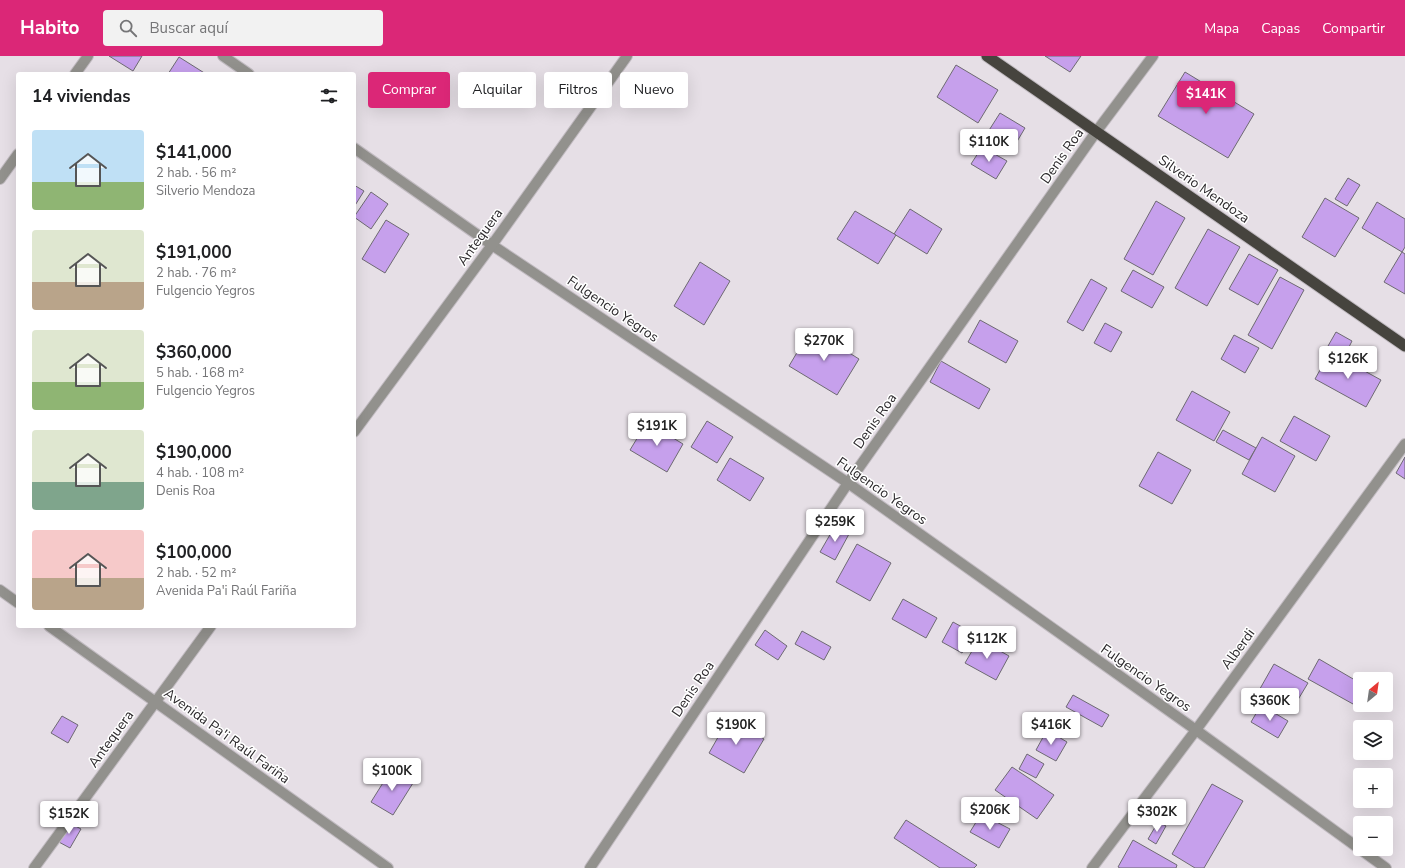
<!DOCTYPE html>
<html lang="es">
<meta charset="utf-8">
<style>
:root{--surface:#fff;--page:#f2f2f2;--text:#202124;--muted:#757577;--accent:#db2777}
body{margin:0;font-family:"Nunito Sans",sans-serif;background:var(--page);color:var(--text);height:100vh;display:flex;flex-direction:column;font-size:15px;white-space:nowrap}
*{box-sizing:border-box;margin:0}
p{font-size:13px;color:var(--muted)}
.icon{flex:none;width:22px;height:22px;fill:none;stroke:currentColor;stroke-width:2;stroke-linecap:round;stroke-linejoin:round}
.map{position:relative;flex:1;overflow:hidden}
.sheet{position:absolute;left:16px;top:16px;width:340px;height:556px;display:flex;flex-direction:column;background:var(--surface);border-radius:4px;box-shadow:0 4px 16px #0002}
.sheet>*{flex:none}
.hud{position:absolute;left:368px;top:16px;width:380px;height:36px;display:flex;gap:8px}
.needle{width:26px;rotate:29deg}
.buttons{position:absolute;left:1353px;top:616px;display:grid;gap:8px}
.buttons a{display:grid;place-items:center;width:40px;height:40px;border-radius:4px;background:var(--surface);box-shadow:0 4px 16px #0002;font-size:20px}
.price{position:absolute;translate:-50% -34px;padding:0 9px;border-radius:4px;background:#fff;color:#222;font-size:13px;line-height:26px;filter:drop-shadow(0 1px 2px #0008)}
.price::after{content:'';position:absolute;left:50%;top:24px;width:12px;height:9px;margin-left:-6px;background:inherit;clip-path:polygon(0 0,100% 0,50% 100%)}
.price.selected{background:var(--accent);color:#fff}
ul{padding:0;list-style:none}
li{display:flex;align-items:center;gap:12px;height:100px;padding:0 16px}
li span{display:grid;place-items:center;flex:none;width:112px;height:80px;border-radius:4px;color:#555}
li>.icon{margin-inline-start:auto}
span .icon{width:48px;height:48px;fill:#fffc;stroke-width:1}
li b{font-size:17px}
h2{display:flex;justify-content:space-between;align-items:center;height:48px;padding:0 16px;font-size:17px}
.chip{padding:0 14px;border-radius:4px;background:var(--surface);box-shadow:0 4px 16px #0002;font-size:14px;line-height:36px}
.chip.selected{background:var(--accent);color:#fff}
header{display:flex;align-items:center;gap:24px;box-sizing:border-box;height:56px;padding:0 20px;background:var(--accent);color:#fff}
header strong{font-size:19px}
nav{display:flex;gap:22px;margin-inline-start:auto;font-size:14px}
.search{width:280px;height:36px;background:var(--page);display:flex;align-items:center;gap:10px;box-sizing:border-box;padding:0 14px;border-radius:4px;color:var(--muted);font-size:15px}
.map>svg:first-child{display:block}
.building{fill:#c6a0ec;stroke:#6e6a72}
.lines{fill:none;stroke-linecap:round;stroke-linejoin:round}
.minor-casing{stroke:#c1bbc1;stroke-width:12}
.trunk-casing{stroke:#c1bbc1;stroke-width:13}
.minor{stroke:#92918d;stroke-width:10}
.trunk{stroke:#46443e;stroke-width:11}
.labels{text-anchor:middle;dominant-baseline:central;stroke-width:3;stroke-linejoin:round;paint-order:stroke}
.street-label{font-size:14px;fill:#2c292c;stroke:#fff}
</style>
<header>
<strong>Habito</strong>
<div class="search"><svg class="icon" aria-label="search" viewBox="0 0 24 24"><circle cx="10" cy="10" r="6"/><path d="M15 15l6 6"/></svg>Buscar aquí</div>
<nav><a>Mapa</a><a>Capas</a><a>Compartir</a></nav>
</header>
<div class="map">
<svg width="1405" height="812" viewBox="0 0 1405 812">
<rect width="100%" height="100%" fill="#e6dfe6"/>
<g class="building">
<polygon points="109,0 142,0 133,15"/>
<polygon points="1045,0 1081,0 1070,16"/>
<polygon points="179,1 206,18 168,18"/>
<polygon points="956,9 998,34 978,67 937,41"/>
<polygon points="1185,16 1254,58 1228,102 1158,60"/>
<polygon points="1000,57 1025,72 1012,94 986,79"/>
<polygon points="982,91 1007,105 996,123 971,108"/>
<polygon points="1348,122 1360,129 1347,150 1335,143"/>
<polygon points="354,129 364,135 354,151"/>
<polygon points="371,136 388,148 371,173 354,161"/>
<polygon points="1325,142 1359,162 1335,201 1302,181"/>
<polygon points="1156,145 1185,162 1153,219 1124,203"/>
<polygon points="1377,146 1405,163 1405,191 1402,196 1362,172"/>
<polygon points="910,153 942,173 927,198 894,178"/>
<polygon points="855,155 896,179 878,208 837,183"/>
<polygon points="386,164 409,178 385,217 362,203"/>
<polygon points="1208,173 1240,191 1207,250 1175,232"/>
<polygon points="1402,196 1405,198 1405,238 1384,226"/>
<polygon points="1249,198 1278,214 1258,249 1229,233"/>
<polygon points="700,206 730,225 704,269 674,250"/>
<polygon points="1133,214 1164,231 1152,252 1121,235"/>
<polygon points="1280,221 1304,234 1272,293 1248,279"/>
<polygon points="1091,223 1107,232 1083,275 1067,266"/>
<polygon points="980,264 1018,285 1006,307 968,286"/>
<polygon points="1105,267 1122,276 1111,296 1094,287"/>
<polygon points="811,273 859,303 837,339 789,310"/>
<polygon points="1336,276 1352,285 1345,299 1328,290"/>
<polygon points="1234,279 1259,292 1245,317 1221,303"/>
<polygon points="1330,296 1381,324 1366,351 1315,323"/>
<polygon points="941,305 990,333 979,353 930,326"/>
<polygon points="1192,335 1230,356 1214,385 1176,364"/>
<polygon points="1294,360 1330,380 1316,405 1280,385"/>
<polygon points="707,365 733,381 717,407 691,391"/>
<polygon points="647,366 683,388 667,416 630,394"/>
<polygon points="1223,374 1256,392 1249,404 1216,386"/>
<polygon points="1262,381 1295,400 1275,436 1242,418"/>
<polygon points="1158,396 1191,414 1172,448 1139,430"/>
<polygon points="1405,401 1405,423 1396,417"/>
<polygon points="730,402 764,422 750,445 717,424"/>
<polygon points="835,470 849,478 835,504 820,496"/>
<polygon points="857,488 891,507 870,545 836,526"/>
<polygon points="903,543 937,562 926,582 892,563"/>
<polygon points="953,566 973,577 962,597 942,586"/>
<polygon points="765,574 787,590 778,604 755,589"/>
<polygon points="802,575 831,591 824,604 795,588"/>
<polygon points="979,583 1009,600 996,624 965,607"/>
<polygon points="1319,603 1360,627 1360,635 1353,648 1308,623"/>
<polygon points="1274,608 1308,627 1290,657 1257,638"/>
<polygon points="1073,639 1109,659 1102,671 1066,651"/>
<polygon points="1261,649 1288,665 1278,682 1251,666"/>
<polygon points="62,660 78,669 68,687 51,677"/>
<polygon points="729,662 764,683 744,717 709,697"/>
<polygon points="1047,674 1067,686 1056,705 1036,694"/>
<polygon points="1027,698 1044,708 1036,722 1019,713"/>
<polygon points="1012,711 1054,739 1037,763 995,734"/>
<polygon points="391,714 413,727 393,759 371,746"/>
<polygon points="1212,728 1243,745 1204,812 1195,812 1172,798"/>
<polygon points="981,758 1010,773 999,792 970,776"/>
<polygon points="906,764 977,809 974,812 940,812 894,782"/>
<polygon points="68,766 81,773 70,792 57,785"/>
<polygon points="1158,766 1166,770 1156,788 1148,783"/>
<polygon points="1133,784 1177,809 1176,812 1120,812 1118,811"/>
</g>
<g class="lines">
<g class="minor-casing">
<g id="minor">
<polyline points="223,0 249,18"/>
<polyline points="75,18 88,0"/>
<polyline points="354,92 492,189 848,427 1196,674 1386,812"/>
<polyline points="0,123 18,98"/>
<polyline points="354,376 492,189 627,0"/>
<polyline points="0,534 18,547"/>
<polyline points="49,570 388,812"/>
<polyline points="34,812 211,570"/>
<polyline points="590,812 848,427 1096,76 1153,0"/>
<polyline points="1092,812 1196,674 1405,388"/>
</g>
</g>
<g class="trunk-casing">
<polyline id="trunk" points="987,0 1405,290"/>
</g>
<use href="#minor" class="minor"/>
<use href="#trunk" class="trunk"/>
</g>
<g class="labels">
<g class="street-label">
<text transform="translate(1062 100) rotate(-55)">Denis Roa</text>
<text transform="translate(1204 133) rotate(35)">Silverio Mendoza</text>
<text transform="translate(480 181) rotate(-54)">Antequera</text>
<text transform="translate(613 253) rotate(34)">Fulgencio Yegros</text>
<text transform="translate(875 365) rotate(-55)">Denis Roa</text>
<text transform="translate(882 435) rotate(35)">Fulgencio Yegros</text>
<text transform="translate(1238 593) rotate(-54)">Alberdi</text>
<text transform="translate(1146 622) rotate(35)">Fulgencio Yegros</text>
<text transform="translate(693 633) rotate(-56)">Denis Roa</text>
<text transform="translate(227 680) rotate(36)">Avenida Pa'i Raúl Fariña</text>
<text transform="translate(111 683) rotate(-54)">Antequera</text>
</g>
</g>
</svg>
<div class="buttons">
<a><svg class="needle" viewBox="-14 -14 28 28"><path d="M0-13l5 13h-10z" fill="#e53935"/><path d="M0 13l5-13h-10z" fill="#757577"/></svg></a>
<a><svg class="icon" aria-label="layers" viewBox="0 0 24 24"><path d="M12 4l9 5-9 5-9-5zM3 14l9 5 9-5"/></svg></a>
<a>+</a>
<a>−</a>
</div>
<b class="price selected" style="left:1206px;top:59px">$141K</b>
<b class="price" style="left:989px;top:107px">$110K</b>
<b class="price" style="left:824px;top:306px">$270K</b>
<b class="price" style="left:1348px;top:324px">$126K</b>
<b class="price" style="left:657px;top:391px">$191K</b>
<b class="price" style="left:835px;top:487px">$259K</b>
<b class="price" style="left:987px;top:604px">$112K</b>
<b class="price" style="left:1270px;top:666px">$360K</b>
<b class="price" style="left:736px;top:690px">$190K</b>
<b class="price" style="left:1051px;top:690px">$416K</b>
<b class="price" style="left:392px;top:736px">$100K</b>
<b class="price" style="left:990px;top:775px">$206K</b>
<b class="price" style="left:1157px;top:777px">$302K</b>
<b class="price" style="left:69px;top:779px">$152K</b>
<div class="hud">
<a class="chip selected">Comprar</a>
<a class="chip">Alquilar</a>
<a class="chip">Filtros</a>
<a class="chip">Nuevo</a>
</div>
<section class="sheet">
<h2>14 viviendas<svg class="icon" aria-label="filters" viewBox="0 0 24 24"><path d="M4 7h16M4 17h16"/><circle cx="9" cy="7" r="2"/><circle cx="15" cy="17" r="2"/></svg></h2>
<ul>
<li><span style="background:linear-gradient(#bfe0f5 65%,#8fb573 0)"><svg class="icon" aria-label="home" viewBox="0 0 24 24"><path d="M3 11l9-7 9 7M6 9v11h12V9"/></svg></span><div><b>$141,000</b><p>2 hab. · 56 m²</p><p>Silverio Mendoza</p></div></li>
<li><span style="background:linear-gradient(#dfe7d0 65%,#b9a48a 0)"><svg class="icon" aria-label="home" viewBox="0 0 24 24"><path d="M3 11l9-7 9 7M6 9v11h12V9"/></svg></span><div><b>$191,000</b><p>2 hab. · 76 m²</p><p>Fulgencio Yegros</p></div></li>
<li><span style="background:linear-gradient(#dfe7d0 65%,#8fb573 0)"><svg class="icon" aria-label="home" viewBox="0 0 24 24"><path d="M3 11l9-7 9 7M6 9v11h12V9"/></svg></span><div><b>$360,000</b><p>5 hab. · 168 m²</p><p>Fulgencio Yegros</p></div></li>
<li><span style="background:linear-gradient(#dfe7d0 65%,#7fa58c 0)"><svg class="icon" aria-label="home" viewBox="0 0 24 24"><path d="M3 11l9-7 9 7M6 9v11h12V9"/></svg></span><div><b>$190,000</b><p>4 hab. · 108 m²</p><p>Denis Roa</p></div></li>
<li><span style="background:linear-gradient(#f6c9c9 60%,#b9a48a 0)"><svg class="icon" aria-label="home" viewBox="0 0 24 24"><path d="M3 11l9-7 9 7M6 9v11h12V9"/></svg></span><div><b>$100,000</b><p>2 hab. · 52 m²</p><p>Avenida Pa'i Raúl Fariña</p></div></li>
</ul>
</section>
</div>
